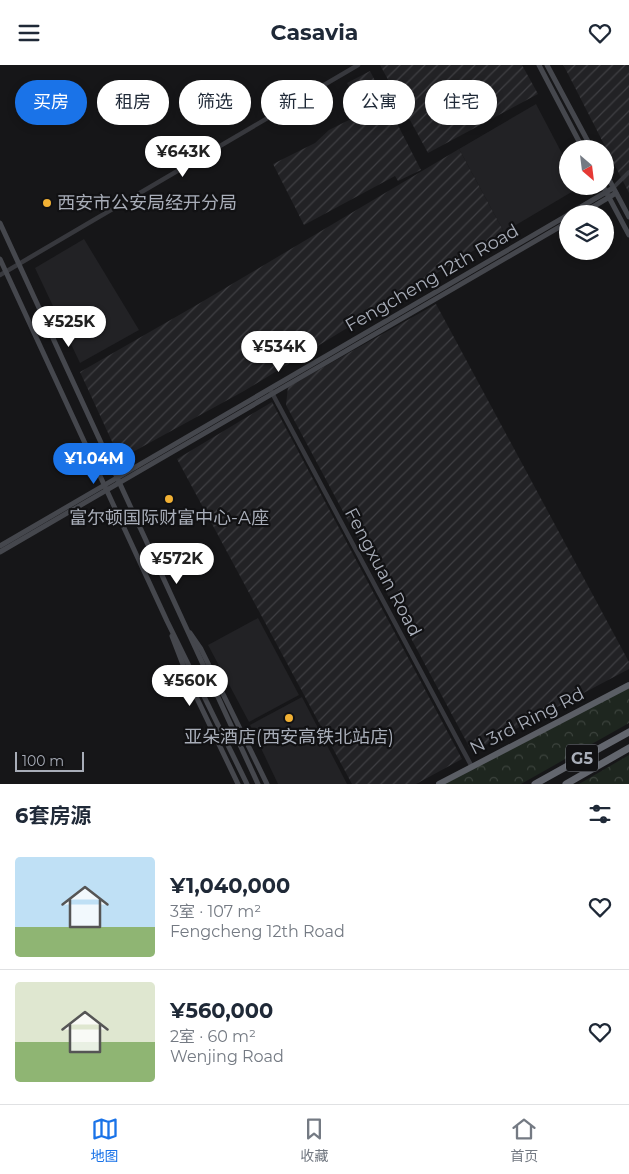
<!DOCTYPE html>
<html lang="zh">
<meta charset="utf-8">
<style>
:root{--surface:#fff;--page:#f6f6f7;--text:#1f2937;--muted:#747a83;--line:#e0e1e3;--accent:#1a73e8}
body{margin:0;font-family:Montserrat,"Noto Sans SC",sans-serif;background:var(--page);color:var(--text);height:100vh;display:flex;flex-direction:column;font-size:19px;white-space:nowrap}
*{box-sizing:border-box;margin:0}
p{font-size:16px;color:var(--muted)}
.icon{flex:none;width:28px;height:28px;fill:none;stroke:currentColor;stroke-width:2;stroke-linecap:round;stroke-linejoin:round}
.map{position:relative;height:719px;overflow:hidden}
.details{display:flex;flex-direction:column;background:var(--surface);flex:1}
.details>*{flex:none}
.hud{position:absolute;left:15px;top:15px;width:600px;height:45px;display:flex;gap:10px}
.needle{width:32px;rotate:152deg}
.fabs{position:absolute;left:559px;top:75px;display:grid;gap:10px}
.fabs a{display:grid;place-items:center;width:55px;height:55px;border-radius:50%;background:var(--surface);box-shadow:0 2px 8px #0003;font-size:25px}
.scale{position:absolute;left:15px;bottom:12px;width:69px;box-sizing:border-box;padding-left:5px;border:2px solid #a8adb8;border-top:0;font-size:14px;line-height:18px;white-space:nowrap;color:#a8adb8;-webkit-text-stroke:4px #111113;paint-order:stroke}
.price{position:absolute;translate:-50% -42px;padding:0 11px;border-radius:18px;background:#fff;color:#222;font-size:16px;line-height:32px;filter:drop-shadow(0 1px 2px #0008)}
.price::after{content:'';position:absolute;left:50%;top:30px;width:15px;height:11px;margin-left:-8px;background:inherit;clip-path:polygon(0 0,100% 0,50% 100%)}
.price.current{background:var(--accent);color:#fff}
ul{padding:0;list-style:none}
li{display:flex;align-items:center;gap:15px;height:125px;padding:0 15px}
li+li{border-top:1px solid var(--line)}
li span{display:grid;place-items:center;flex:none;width:140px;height:100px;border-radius:5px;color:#555}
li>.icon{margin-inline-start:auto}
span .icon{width:60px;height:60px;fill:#fffc;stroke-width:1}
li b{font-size:21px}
h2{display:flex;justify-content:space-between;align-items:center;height:60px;padding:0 15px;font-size:21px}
.pill{padding:0 18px;border-radius:22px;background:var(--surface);box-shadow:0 2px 8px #0003;font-size:18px;line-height:45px}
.pill.current{background:var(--accent);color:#fff}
header{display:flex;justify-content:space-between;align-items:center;height:65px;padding:0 15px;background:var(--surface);font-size:22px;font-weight:700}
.dock{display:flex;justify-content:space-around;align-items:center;height:70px;border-top:1px solid var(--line);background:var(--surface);font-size:14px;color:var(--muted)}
.dock a{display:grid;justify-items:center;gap:2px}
.dock .current{color:var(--accent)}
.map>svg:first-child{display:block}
.built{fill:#222225}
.industrial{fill:url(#industrial-furrows)}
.forest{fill:url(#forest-crowns)}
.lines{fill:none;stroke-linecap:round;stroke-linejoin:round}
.minor{stroke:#37383d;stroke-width:4}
.tertiary{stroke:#37383d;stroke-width:4.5}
.secondary{stroke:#45474d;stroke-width:5}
.trunk{stroke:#5b5e65;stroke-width:6}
.motorway{stroke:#63666e;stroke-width:7}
.poi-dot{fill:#f2b134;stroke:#111113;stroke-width:2}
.labels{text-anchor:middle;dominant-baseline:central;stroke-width:4.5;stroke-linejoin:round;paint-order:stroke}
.shield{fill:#111113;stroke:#7b7e86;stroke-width:1}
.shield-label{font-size:16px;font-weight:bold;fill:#a8adb8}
.poi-label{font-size:18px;fill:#a8adb8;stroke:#111113}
.street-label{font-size:18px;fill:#a8adb8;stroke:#111113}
</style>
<header><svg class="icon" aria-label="menu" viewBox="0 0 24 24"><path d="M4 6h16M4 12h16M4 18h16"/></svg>Casavia<svg class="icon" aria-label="heart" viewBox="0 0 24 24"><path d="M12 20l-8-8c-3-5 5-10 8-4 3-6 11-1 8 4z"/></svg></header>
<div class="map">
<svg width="629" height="719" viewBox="0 0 629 719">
<defs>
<pattern id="industrial-furrows" width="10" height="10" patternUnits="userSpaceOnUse" patternTransform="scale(1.25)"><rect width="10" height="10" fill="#222225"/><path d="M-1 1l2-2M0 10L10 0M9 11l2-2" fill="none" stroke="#3f3f43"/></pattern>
<pattern id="forest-crowns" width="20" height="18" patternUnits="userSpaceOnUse" patternTransform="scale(1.25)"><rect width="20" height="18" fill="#1e261f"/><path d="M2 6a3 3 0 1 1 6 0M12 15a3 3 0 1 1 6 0" fill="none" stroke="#3c433d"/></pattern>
</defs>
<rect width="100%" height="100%" fill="#161618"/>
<g class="built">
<polygon points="536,39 567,98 568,121 580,122 504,167 459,84"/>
<polygon points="84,174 139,265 80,298 35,203"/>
<polygon points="258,553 299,630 249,657 208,580"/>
<polygon points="302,632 347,719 278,719 250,660"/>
</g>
<g class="industrial">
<polygon points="380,0 522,0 538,29 428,88"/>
<polygon points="563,0 629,0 629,128 566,5"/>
<polygon points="370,6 421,105 398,116 395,111 304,160 273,99 315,78 329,65 363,48 347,18"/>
<polygon points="459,84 504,167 244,326 120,394 80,307 200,238"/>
<polygon points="436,239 629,597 629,604 472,687 286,340 288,322"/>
<polygon points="272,337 462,694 416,719 352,719 177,394"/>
</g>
<g class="forest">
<polygon points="629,620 629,658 521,719 445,719"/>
<polygon points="629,690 629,719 579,719"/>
</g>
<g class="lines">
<polyline class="minor" points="613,123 629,107"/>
<g class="tertiary">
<polyline points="0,210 358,0"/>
<polyline points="271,326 472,702"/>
</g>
<g class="secondary">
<polyline points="539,0 583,84"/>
<polyline points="547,0 592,84"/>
<polyline points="605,107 629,152"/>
<polyline points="603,121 629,170"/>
<polyline points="569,149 613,123"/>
<polyline points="581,149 616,128"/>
<polyline points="0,158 258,719"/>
<polyline points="0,194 167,556 247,719"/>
<polyline points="0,481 568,150"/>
<polyline points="0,487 568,157"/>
<polyline points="190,568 201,584 267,719"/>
<polyline points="172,571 192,623 238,719"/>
</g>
<polyline class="trunk" points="439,719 629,620"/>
<g class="motorway">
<polyline points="535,719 629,667"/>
<polyline points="566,719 629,683"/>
</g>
</g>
<g class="poi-dot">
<circle cx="47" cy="138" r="5"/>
<circle cx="169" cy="434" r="5"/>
<circle cx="289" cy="653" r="5"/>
</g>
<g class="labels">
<rect class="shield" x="566" y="679.5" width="32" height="27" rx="4"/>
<g class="shield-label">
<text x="582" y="693">G5</text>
</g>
<g class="poi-label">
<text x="57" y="138" text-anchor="start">西安市公安局经开分局</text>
<text x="169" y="453">富尔顿国际财富中心-A座</text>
<text x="289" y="672">亚朵酒店(西安高铁北站店)</text>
</g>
<g class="street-label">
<text transform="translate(432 213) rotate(-30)">Fengcheng 12th Road</text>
<text transform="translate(383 507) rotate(62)">Fengxuan Road</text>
<text transform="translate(527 656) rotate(-27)">N 3rd Ring Rd</text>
</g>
</g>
</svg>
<div class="fabs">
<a><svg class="needle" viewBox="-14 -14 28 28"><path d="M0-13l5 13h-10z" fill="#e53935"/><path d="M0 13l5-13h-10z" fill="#747a83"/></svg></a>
<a><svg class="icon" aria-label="layers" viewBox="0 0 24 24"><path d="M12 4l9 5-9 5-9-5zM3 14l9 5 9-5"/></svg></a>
</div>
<div class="scale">100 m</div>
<b class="price" style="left:183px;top:113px">¥643K</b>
<b class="price" style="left:69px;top:283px">¥525K</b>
<b class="price" style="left:279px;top:308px">¥534K</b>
<b class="price current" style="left:94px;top:420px">¥1.04M</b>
<b class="price" style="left:177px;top:520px">¥572K</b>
<b class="price" style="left:190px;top:642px">¥560K</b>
<div class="hud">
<a class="pill current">买房</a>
<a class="pill">租房</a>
<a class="pill">筛选</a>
<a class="pill">新上</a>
<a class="pill">公寓</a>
<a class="pill">住宅</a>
</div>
</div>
<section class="details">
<h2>6套房源<svg class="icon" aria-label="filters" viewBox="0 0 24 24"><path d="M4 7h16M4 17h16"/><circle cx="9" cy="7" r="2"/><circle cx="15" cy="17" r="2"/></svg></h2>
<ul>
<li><span style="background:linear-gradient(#bfe0f5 70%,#8fb573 0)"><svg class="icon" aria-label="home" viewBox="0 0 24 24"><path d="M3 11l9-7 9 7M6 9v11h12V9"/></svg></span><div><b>¥1,040,000</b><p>3室 · 107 m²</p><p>Fengcheng 12th Road</p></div><svg class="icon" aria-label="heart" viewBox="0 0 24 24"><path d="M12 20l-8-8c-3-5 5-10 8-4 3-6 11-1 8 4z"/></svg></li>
<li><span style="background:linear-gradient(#dfe7d0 60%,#8fb573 0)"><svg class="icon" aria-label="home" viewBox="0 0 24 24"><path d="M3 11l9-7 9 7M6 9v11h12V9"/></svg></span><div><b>¥560,000</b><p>2室 · 60 m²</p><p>Wenjing Road</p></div><svg class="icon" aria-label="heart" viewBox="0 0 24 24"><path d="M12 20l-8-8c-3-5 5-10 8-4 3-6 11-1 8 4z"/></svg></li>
</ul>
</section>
<nav class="dock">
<a class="current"><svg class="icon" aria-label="map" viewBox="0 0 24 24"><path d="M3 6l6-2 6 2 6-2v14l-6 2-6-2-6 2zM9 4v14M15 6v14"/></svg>地图</a>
<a><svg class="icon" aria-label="saved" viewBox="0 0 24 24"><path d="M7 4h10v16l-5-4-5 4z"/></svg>收藏</a>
<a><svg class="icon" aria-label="home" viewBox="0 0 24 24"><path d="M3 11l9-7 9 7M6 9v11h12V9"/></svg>首页</a>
</nav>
